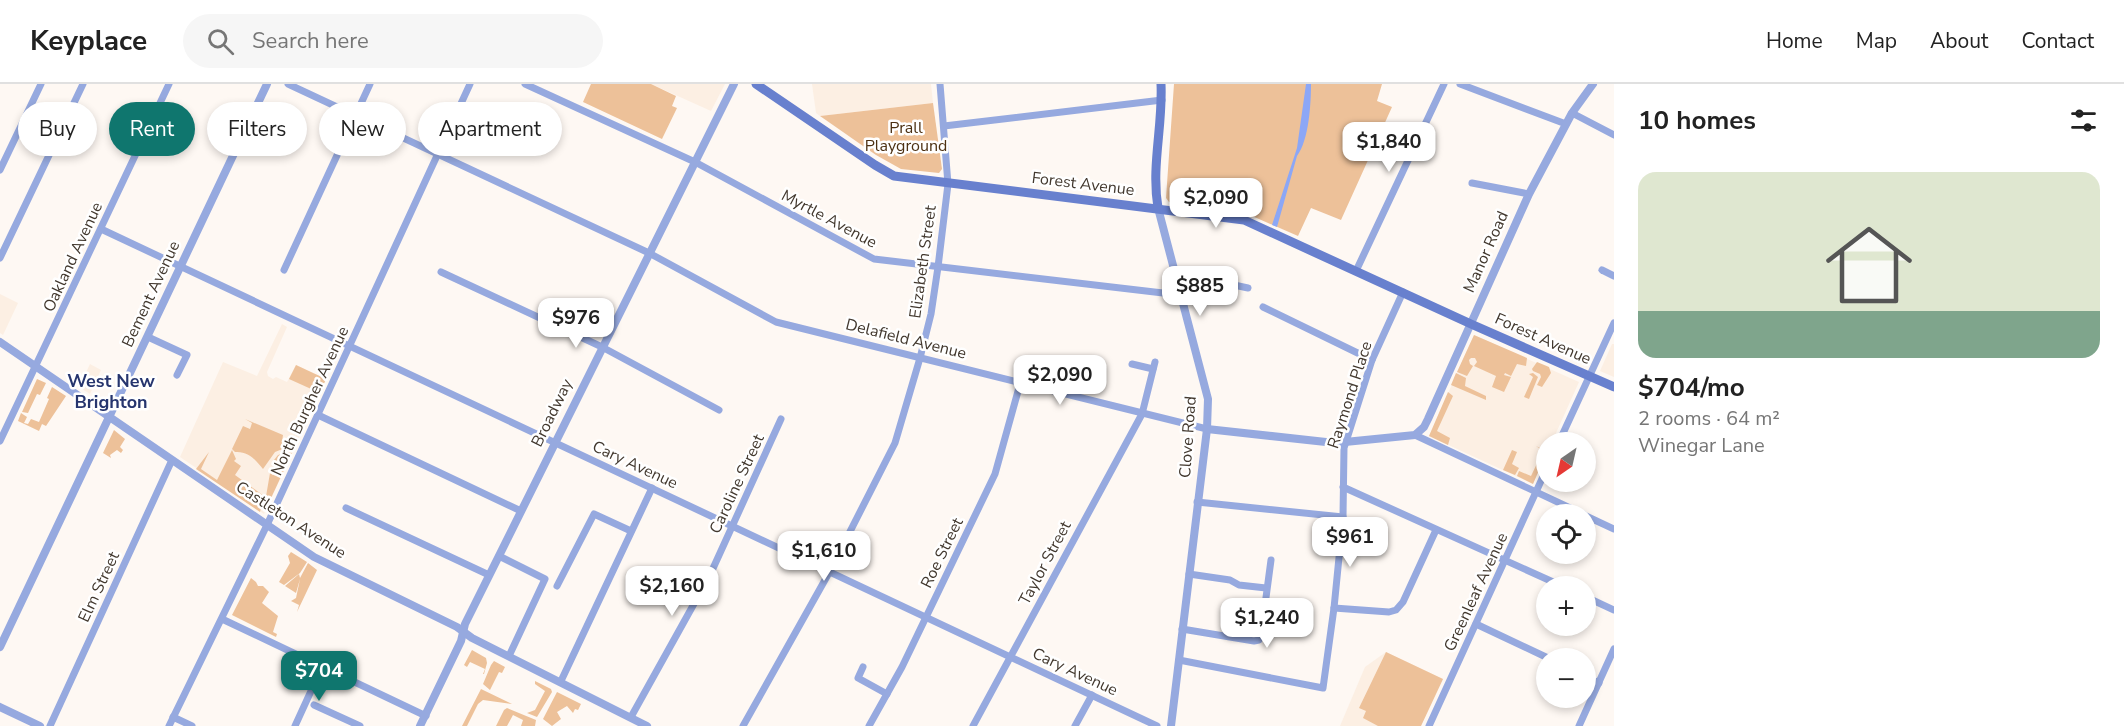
<!DOCTYPE html>
<meta charset="utf-8">
<style>
:root{--surface:#fff;--page:#f6f6f6;--text:#222;--muted:#767676;--line:#e0e0e0;--accent:#0f766e}
body{margin:0;font-family:"Nunito Sans",sans-serif;background:var(--page);color:var(--text);height:100vh;display:flex;flex-direction:column;font-size:22px;white-space:nowrap}
*{box-sizing:border-box;margin:0}
p{font-size:20px;color:var(--muted)}
.icon{flex:none;width:33px;height:33px;fill:none;stroke:currentColor;stroke-width:2;stroke-linecap:round;stroke-linejoin:round}
.map{position:relative;flex:1;overflow:hidden}
.panel{display:flex;flex-direction:column;background:var(--surface);width:510px}
.panel>*{flex:none}
.top-card{position:absolute;left:18px;top:18px;width:570px;height:54px;display:flex;gap:12px}
.needle{width:39px;rotate:214deg}
.controls{position:absolute;left:1536px;top:348px;display:grid;gap:12px}
.controls a{display:grid;place-items:center;width:60px;height:60px;border-radius:50%;background:var(--surface);box-shadow:0 3px 9px #0003;font-size:30px}
.price{position:absolute;translate:-50% -51px;padding:0 14px;border-radius:12px;background:#fff;color:#222;font-size:20px;line-height:39px;filter:drop-shadow(0 2px 3px #0008)}
.price::after{content:'';position:absolute;left:50%;top:36px;width:18px;height:14px;margin-left:-9px;background:inherit;clip-path:polygon(0 0,100% 0,50% 100%)}
.price.on{background:var(--accent);color:#fff}
ul{padding:0;list-style:none}
li{display:grid;align-content:center;gap:12px;height:318px;padding:0 24px}
li+li{border-top:2px solid var(--line)}
li span{display:grid;place-items:center;height:186px;border-radius:18px;color:#555}
li>.icon{margin-inline-start:auto}
span .icon{width:108px;height:108px;fill:#fffc;stroke-width:1}
li b{font-size:26px}
h2{display:flex;justify-content:space-between;align-items:center;height:72px;padding:0 24px;font-size:26px}
.chip{padding:0 21px;border-radius:27px;background:var(--surface);box-shadow:0 3px 9px #0003;font-size:21px;line-height:54px}
.chip.on{background:var(--accent);color:#fff}
header{display:flex;align-items:center;gap:36px;box-sizing:border-box;height:84px;padding:0 30px;background:var(--surface);border-bottom:2px solid var(--line)}
header strong{font-size:28px}
nav{display:flex;gap:33px;margin-inline-start:auto;font-size:21px}
.search{width:420px;height:54px;background:var(--page);display:flex;align-items:center;gap:15px;box-sizing:border-box;padding:0 21px;border-radius:33px;color:var(--muted);font-size:22px}
main{display:flex;flex:1;min-height:0}
.map>svg:first-child{display:block}
.built{fill:#fcefe3}
.green{fill:#edc199}
.water{fill:#8ca7f6}
.lines{fill:none;stroke-linecap:round;stroke-linejoin:round}
.minor{stroke:#96a9df;stroke-width:7}
.tertiary{stroke:#96a9df;stroke-width:8}
.secondary{stroke:#6880ce;stroke-width:9}
.labels{text-anchor:middle;dominant-baseline:central;stroke-width:5;stroke-linejoin:round;paint-order:stroke}
.park-label{font-size:16px;fill:#4c3012;stroke:#fff}
.street-label{font-size:16px;fill:#42382e;stroke:#fff}
.neighbourhood-label{font-size:18px;font-weight:bold;fill:#26356e;stroke:#fff}
</style>
<header>
<strong>Keyplace</strong>
<div class="search"><svg class="icon" aria-label="search" viewBox="0 0 24 24"><circle cx="10" cy="10" r="6"/><path d="M15 15l6 6"/></svg>Search here</div>
<nav><a>Home</a><a>Map</a><a>About</a><a>Contact</a></nav>
</header>
<main>
<div class="map">
<svg width="1614" height="642" viewBox="0 0 1614 642">
<rect width="100%" height="100%" fill="#fef8f3"/>
<g class="built">
<polygon points="651,0 725,0 711,27"/>
<polygon points="812,0 931,0 933,19 820,32 816,29"/>
<polygon points="0,210 18,219 3,251 0,249"/>
<polygon points="282,240 287,243 267,288 268,292 273,295 276,293 287,298 296,281 326,295 264,430 180,373 223,278 257,292"/>
<polygon points="1474,251 1579,298 1552,358 1546,358 1546,370 1533,400 1429,352"/>
<polygon points="1612,260 1614,260 1614,293 1600,287"/>
<polygon points="90,280 101,286 90,310 79,303"/>
<polygon points="1386,568 1443,595 1421,642 1340,642 1365,583"/>
</g>
<g class="green">
<polygon points="591,0 651,0 676,12 672,22 677,24 662,55 583,18"/>
<polygon points="1174,0 1382,0 1377,17 1392,23 1341,136 1311,124 1298,152 1243,128 1169,118 1166,114"/>
<polygon points="933,19 942,85 939,89 901,85 876,71 820,32"/>
<polygon points="1474,251 1527,274 1526,282 1517,280 1511,292 1505,289 1504,291 1511,293 1504,308 1492,303 1496,292 1474,282 1477,278 1475,274 1471,274 1469,276 1470,280 1473,282 1467,292 1457,288"/>
<polygon points="1537,278 1549,283 1551,289 1542,303 1537,301 1541,293 1540,290 1533,287 1532,285"/>
<polygon points="296,281 326,295 320,309 289,295"/>
<polygon points="1456,289 1466,294 1465,302 1486,312 1486,316 1451,301"/>
<polygon points="1533,289 1538,293 1529,315 1524,313 1533,293 1529,290"/>
<polygon points="37,295 46,299 40,311 37,310 28,329 22,328"/>
<polygon points="52,303 66,312 46,342 42,340 39,347 18,337 21,329 27,333 24,339 28,340 31,335 39,338 49,315 47,314"/>
<polygon points="1448,308 1453,312 1437,347 1450,354 1448,361 1429,352"/>
<path d="M245,335L283,351L282,358L285,364L275,368L263,385C255,375 248,367 235,368L232,365L243,342L250,345L252,339Z"/>
<polygon points="114,346 125,355 120,363 123,366 121,369 117,366 110,371 111,374 103,369"/>
<polygon points="1536,362 1546,367 1546,370 1533,400 1517,392 1519,387 1531,392 1543,367"/>
<polygon points="232,366 236,375 234,377 241,382 235,391 264,412 260,428 196,385 209,368 201,385 217,396"/>
<polygon points="1512,366 1517,368 1512,380 1519,384 1515,391 1503,386"/>
<polygon points="288,368 292,369 265,427 264,424 270,389 273,391 279,383 274,376 278,371"/>
<polygon points="291,468 307,478 300,489 284,501 279,498 290,479 288,472"/>
<polygon points="308,479 317,486 297,528 299,521 291,517 296,514 300,495 296,509 285,502 299,490 300,494"/>
<polygon points="251,494 256,498 258,502 263,502 269,508 262,519 278,532 273,548 277,550 276,553 232,531"/>
<polygon points="472,566 486,574 487,579 484,590 483,590 485,585 470,578 467,583 464,581"/>
<polygon points="1386,568 1443,595 1421,642 1378,642 1363,634 1366,627 1359,624"/>
<polygon points="494,577 505,583 502,589 499,588 490,606 483,600 491,581"/>
<polygon points="535,597 551,605 552,608 537,633 527,629 535,626 545,607 535,600"/>
<polygon points="481,605 512,620 483,616 478,620 467,642 462,642"/>
<polygon points="557,608 581,620 578,626 575,625 573,629 567,622 557,628 561,635 552,642 543,635"/>
<polygon points="507,624 536,636 535,642 521,642 523,636 513,631 507,642 496,642 504,626"/>
</g>
<path class="water" d="M1306,0H1311C1311,20 1309,56 1297,72L1277,143L1272,141L1297,64Z"/>
<g class="lines">
<g class="minor">
<polyline points="288,0 649,169 776,238 1207,345"/>
<polyline points="525,0 695,78 874,175 1180,211 1234,201 1248,204"/>
<polyline points="1460,0 1566,40"/>
<polyline points="1572,29 1614,51"/>
<polyline points="944,42 1162,16"/>
<polyline points="0,86 41,0"/>
<polyline points="1472,99 1529,110"/>
<polyline points="101,145 1157,642"/>
<polyline points="0,174 83,0"/>
<polyline points="284,186 370,0"/>
<polyline points="1602,186 1614,192"/>
<polyline points="1356,187 1444,0"/>
<polyline points="441,188 602,263 719,326"/>
<polyline points="1263,223 1372,276"/>
<polyline points="148,253 187,271 177,291"/>
<polyline points="1132,280 1153,285"/>
<polyline points="318,331 521,427"/>
<polyline points="1415,351 1583,430"/>
<polyline points="0,357 169,0"/>
<polyline points="1559,358 1614,239"/>
<polyline points="1343,403 1562,502"/>
<polyline points="1197,418 1343,433"/>
<polyline points="346,424 489,491"/>
<polyline points="1586,432 1614,445"/>
<polyline points="499,472 545,495 509,572"/>
<polyline points="1189,490 1230,496 1239,501 1266,504"/>
<polyline points="557,502 594,430 631,447"/>
<polyline points="1586,513 1614,526"/>
<polyline points="1334,524 1389,528 1396,526 1403,518 1436,446"/>
<polyline points="222,535 426,632"/>
<polyline points="1476,540 1548,574"/>
<polyline points="1182,545 1254,557 1259,556 1261,551 1271,476"/>
<polyline points="1179,576 1323,604 1334,524 1343,433 1344,364 1372,276 1403,208"/>
<polyline points="863,583 858,594 887,610"/>
<polyline points="1586,593 1599,599"/>
<polyline points="561,597 652,404"/>
<polyline points="314,621 360,642"/>
<polyline points="173,633 192,642"/>
<polyline points="631,633 710,491 781,335"/>
<polyline points="50,642 172,376"/>
<polyline points="169,642 267,441 470,0"/>
<polyline points="295,642 322,583"/>
<polyline points="743,642 830,487 895,359 920,274 931,230 938,183 948,100 940,0"/>
<polyline points="869,642 902,583 995,390 1020,300"/>
<polyline points="973,642 1142,330 1155,278"/>
<polyline points="1075,642 1092,611"/>
<polyline points="1429,642 1546,386"/>
<polyline points="1579,642 1614,565"/>
</g>
<g class="tertiary">
<polyline points="1158,124 1208,315 1207,345 1171,642"/>
<polyline points="0,258 314,473 457,543 472,554 647,642"/>
<polyline points="1207,345 1335,359 1415,351 1424,343 1428,335 1529,110 1572,29 1593,0"/>
<polyline points="0,563 267,0"/>
<polyline points="0,623 40,642"/>
<polyline points="420,642 461,557 465,540 734,0"/>
</g>
<g class="secondary">
<polyline points="756,0 875,81 894,92 1244,136 1471,240 1614,303"/>
<path d="M1158,124C1151,82 1163,42 1161,0"/>
</g>
</g>
<g class="labels">
<g class="park-label">
<text x="906" y="44">Prall<tspan x="906" dy="18">Playground</tspan></text>
</g>
<g class="street-label">
<text transform="translate(1083 100) rotate(7)">Forest Avenue</text>
<text transform="translate(829 135) rotate(28)">Myrtle Avenue</text>
<text transform="translate(1486 168) rotate(-66)">Manor Road</text>
<text transform="translate(73 173) rotate(-65)">Oakland Avenue</text>
<text transform="translate(923 178) rotate(-82)">Elizabeth Street</text>
<text transform="translate(151 210) rotate(-65)">Bement Avenue</text>
<text transform="translate(906 255) rotate(14)">Delafield Avenue</text>
<text transform="translate(1543 255) rotate(24)">Forest Avenue</text>
<text transform="translate(1350 311) rotate(-72)">Raymond Place</text>
<text transform="translate(310 317) rotate(-65)">North Burgher Avenue</text>
<text transform="translate(552 329) rotate(-64)">Broadway</text>
<text transform="translate(1188 353) rotate(-86)">Clove Road</text>
<text transform="translate(635 381) rotate(25)">Cary Avenue</text>
<text transform="translate(737 400) rotate(-65)">Caroline Street</text>
<text transform="translate(291 436) rotate(33)">Castleton Avenue</text>
<text transform="translate(942 469) rotate(-64)">Roe Street</text>
<text transform="translate(1045 479) rotate(-62)">Taylor Street</text>
<text transform="translate(99 503) rotate(-65)">Elm Street</text>
<text transform="translate(1476 508) rotate(-65)">Greenleaf Avenue</text>
<text transform="translate(1075 588) rotate(25)">Cary Avenue</text>
</g>
<g class="neighbourhood-label">
<text x="111" y="297">West New<tspan x="111" dy="21">Brighton</tspan></text>
</g>
</g>
</svg>
<div class="controls">
<a><svg class="needle" viewBox="-14 -14 28 28"><path d="M0-13l5 13h-10z" fill="#e53935"/><path d="M0 13l5-13h-10z" fill="#767676"/></svg></a>
<a><svg class="icon" aria-label="locate" viewBox="0 0 24 24"><circle cx="12" cy="12" r="6"/><path d="M12 2v4M12 18v4M2 12h4M18 12h4"/></svg></a>
<a>+</a>
<a>−</a>
</div>
<b class="price" style="left:1389px;top:89px">$1,840</b>
<b class="price" style="left:1216px;top:145px">$2,090</b>
<b class="price" style="left:1200px;top:233px">$885</b>
<b class="price" style="left:576px;top:265px">$976</b>
<b class="price" style="left:1060px;top:322px">$2,090</b>
<b class="price" style="left:1350px;top:484px">$961</b>
<b class="price" style="left:824px;top:498px">$1,610</b>
<b class="price" style="left:672px;top:533px">$2,160</b>
<b class="price" style="left:1267px;top:565px">$1,240</b>
<b class="price on" style="left:319px;top:618px">$704</b>
<div class="top-card">
<a class="chip">Buy</a>
<a class="chip on">Rent</a>
<a class="chip">Filters</a>
<a class="chip">New</a>
<a class="chip">Apartment</a>
</div>
</div>
<section class="panel">
<h2>10 homes<svg class="icon" aria-label="filters" viewBox="0 0 24 24"><path d="M4 7h16M4 17h16"/><circle cx="9" cy="7" r="2"/><circle cx="15" cy="17" r="2"/></svg></h2>
<ul>
<li><span style="background:linear-gradient(#dfe7d0 75%,#7fa58c 0)"><svg class="icon" aria-label="home" viewBox="0 0 24 24"><path d="M3 11l9-7 9 7M6 9v11h12V9"/></svg></span><div><b>$704/mo</b><p>2 rooms · 64 m²</p><p>Winegar Lane</p></div></li>
</ul>
</section>
</main>
